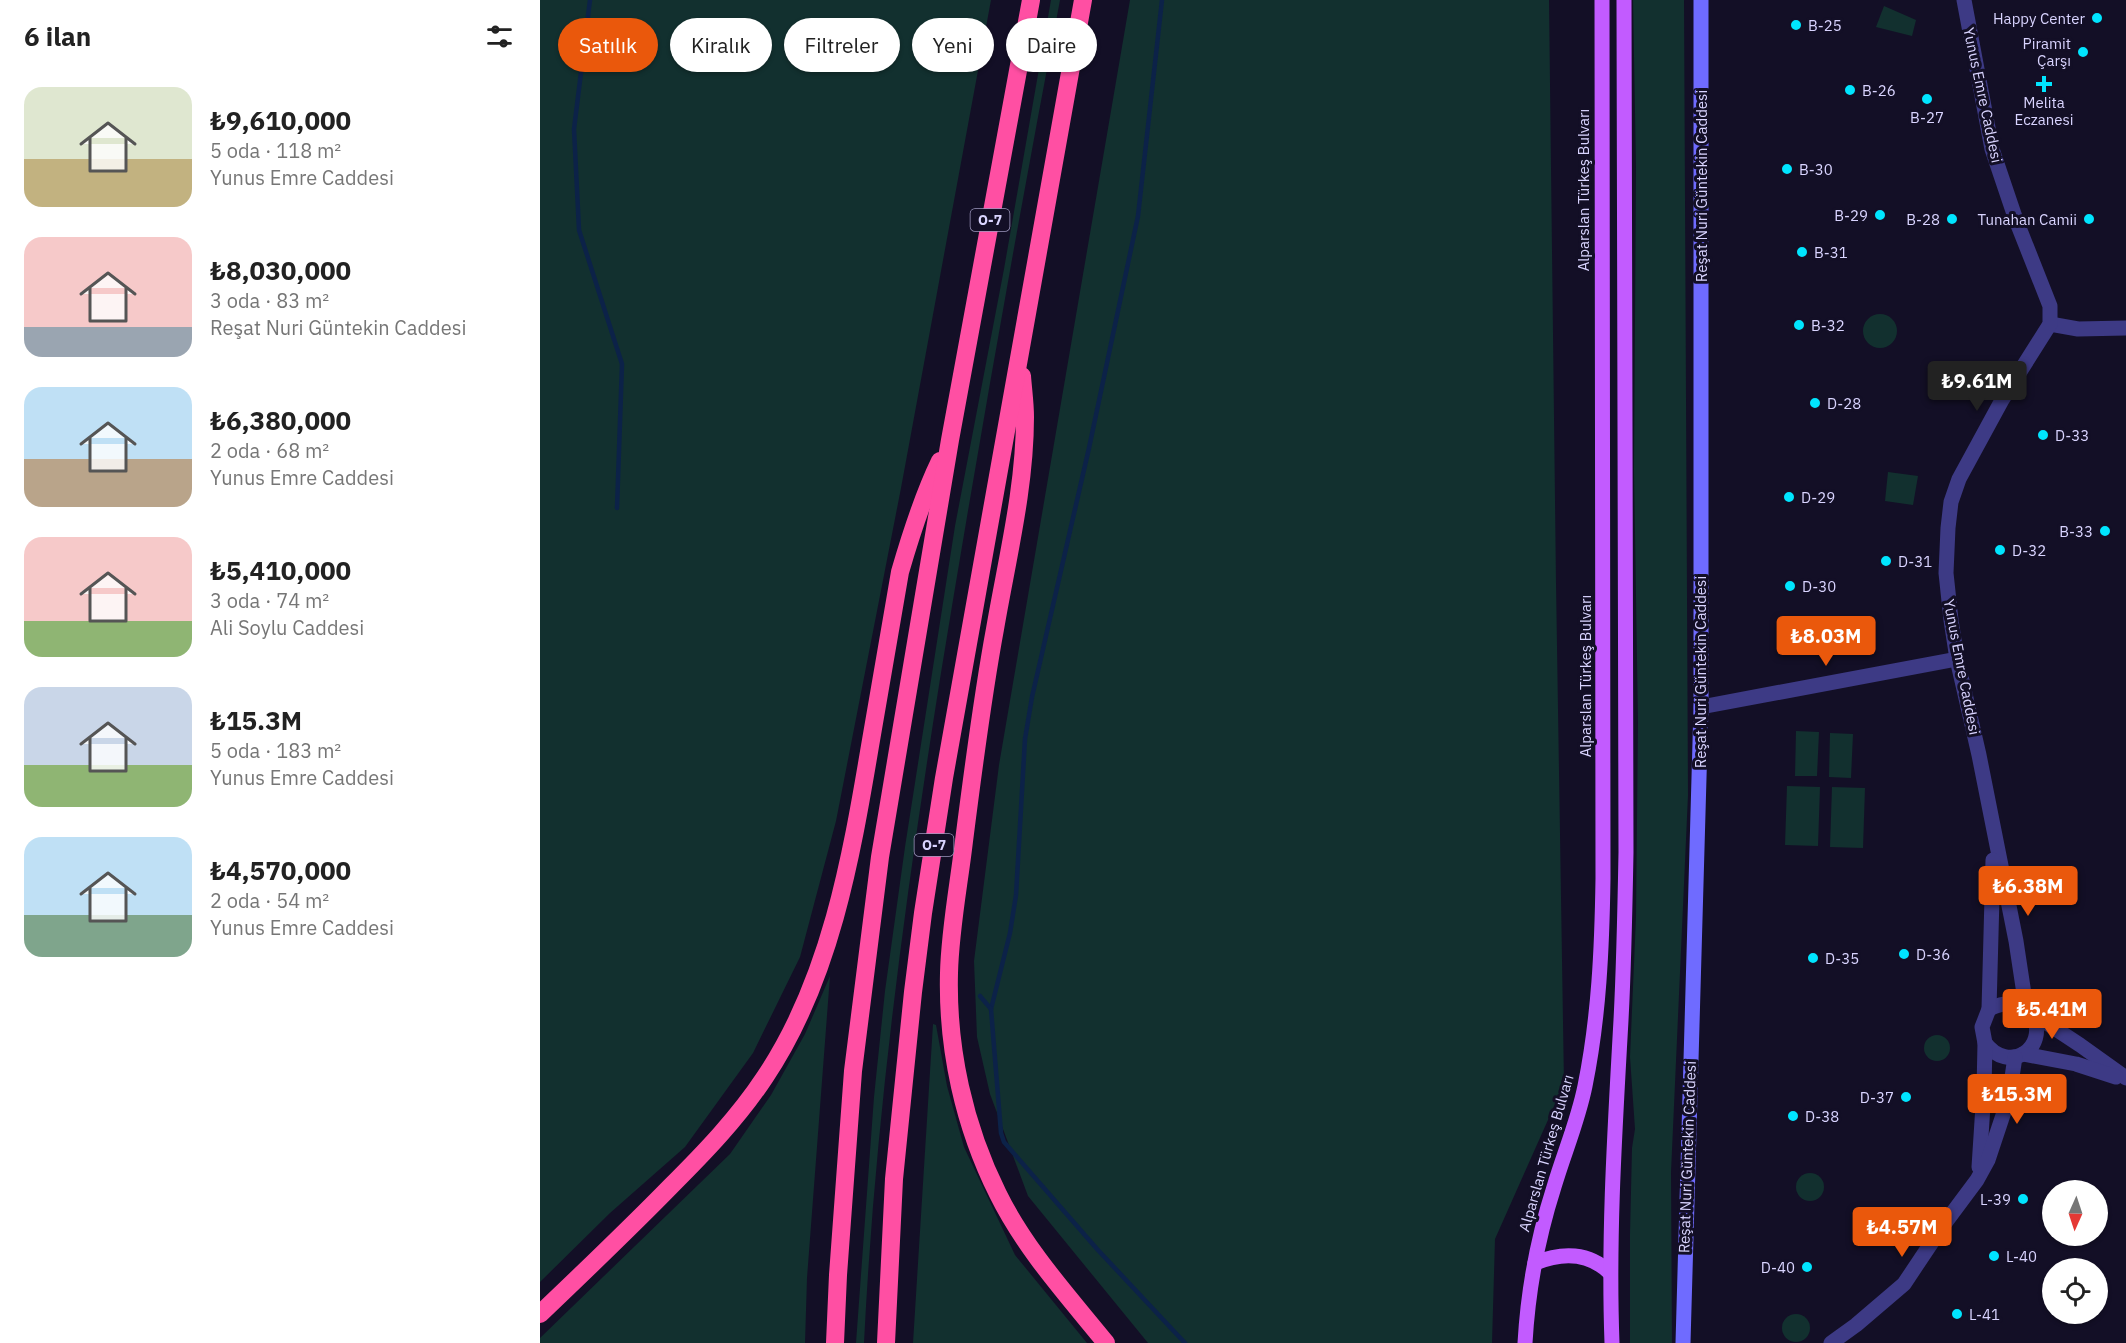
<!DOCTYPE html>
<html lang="tr">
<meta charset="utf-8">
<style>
:root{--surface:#fff;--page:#f6f6f6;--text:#222;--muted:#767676;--accent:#ea580c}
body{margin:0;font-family:"IBM Plex Sans",sans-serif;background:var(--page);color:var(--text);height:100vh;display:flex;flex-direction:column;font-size:22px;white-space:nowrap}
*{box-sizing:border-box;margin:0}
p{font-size:20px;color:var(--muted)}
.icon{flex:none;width:33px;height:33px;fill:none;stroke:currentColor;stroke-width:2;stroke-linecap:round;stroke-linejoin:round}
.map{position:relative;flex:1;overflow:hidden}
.panel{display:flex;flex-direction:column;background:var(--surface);width:540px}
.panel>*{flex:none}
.guide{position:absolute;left:18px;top:18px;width:570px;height:54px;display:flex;gap:12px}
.needle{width:39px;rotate:183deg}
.buttons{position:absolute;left:1502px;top:1180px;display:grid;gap:12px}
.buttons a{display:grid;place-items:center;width:66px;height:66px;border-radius:50%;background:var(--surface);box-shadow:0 2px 4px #0004;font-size:30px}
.price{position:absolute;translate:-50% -51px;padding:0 14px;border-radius:6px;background:var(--accent);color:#fff;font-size:20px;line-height:39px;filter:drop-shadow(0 2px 3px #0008)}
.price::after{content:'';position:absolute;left:50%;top:36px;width:18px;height:14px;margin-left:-9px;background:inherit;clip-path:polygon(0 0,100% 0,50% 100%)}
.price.selected{background:#222;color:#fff}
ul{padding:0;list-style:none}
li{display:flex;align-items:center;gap:18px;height:150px;padding:0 24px}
li span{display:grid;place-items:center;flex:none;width:168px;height:120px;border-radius:18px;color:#555}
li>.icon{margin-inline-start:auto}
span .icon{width:72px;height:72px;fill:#fffc;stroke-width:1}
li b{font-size:26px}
h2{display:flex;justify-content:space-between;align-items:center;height:72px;padding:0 24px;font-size:26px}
.pill{padding:0 21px;border-radius:27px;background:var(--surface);box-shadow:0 2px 4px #0004;font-size:21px;line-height:54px}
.pill.selected{background:var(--accent);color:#fff}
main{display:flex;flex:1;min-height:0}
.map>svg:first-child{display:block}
.green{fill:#12302f}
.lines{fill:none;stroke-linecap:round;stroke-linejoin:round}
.stream{stroke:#0c2248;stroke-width:4.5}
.minor{stroke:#3d3a85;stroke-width:15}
.tertiary{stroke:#3d3a85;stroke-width:15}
.secondary{stroke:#6f6bff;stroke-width:15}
.primary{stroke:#c25bff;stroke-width:15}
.motorway{stroke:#ff4fa3;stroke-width:18}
.poi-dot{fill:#00e5ff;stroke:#130f26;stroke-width:2}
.labels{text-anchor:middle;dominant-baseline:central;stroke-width:6;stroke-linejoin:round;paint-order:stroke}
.shield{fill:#130f26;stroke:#9e99be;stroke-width:1.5}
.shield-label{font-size:14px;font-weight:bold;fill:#d9d4ff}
.poi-label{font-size:15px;fill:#d9d4ff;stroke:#130f26;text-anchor:start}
.street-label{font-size:15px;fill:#d9d4ff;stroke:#130f26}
</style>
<main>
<section class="panel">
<h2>6 ilan<svg class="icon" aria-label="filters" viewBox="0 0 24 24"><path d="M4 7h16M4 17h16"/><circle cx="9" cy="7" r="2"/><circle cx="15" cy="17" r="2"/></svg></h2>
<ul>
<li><span style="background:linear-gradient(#dfe7d0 60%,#c2b280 0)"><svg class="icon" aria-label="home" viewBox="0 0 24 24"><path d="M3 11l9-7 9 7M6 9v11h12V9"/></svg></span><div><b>₺9,610,000</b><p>5 oda · 118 m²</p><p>Yunus Emre Caddesi</p></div></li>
<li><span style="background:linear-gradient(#f6c9c9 75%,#9aa5b1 0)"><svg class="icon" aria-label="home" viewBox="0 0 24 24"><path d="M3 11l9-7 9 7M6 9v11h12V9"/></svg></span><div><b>₺8,030,000</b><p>3 oda · 83 m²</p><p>Reşat Nuri Güntekin Caddesi</p></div></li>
<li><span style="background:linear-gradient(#bfe0f5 60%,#b9a48a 0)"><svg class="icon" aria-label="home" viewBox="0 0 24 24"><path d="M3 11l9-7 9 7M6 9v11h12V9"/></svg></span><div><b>₺6,380,000</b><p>2 oda · 68 m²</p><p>Yunus Emre Caddesi</p></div></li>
<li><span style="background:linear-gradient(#f6c9c9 70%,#8fb573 0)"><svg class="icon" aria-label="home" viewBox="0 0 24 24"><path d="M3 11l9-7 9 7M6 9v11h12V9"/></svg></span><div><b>₺5,410,000</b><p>3 oda · 74 m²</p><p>Ali Soylu Caddesi</p></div></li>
<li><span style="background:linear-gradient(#c9d6e8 65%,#8fb573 0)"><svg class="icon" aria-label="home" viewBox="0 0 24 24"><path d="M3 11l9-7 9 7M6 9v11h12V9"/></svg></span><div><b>₺15.3M</b><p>5 oda · 183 m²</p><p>Yunus Emre Caddesi</p></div></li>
<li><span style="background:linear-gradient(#bfe0f5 65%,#7fa58c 0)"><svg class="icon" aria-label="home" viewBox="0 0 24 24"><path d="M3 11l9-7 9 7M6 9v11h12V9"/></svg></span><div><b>₺4,570,000</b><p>2 oda · 54 m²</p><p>Yunus Emre Caddesi</p></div></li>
</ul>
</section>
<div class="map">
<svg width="1586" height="1343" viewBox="0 0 1586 1343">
<rect width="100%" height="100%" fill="#130f26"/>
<g class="green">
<polygon points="0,0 451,0 361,488 296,821 260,957 213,1053 145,1147 70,1213 0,1282"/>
<path d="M511,0H520C477,226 437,452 400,679C365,899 335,1120 324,1343H316L334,1097L345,991L365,847L415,526L464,269Z"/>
<polygon points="590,0 1009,0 1016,583 1024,1084 955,1239 952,1343 608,1343 488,1196 450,1094 437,1037 434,961 459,765"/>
<polygon points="1093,0 1144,0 1148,795 1131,1172 1132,1343 1090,1343 1090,1234 1092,1148 1095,1129 1090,1057 1096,917 1098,722 1094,470 1096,168"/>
<polygon points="1344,6 1376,20 1372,36 1336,27"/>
<circle cx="1340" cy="331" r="17"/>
<polygon points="1348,472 1378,476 1373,505 1345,501"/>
<polygon points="1256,731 1279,732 1277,776 1255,776"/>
<polygon points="1290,733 1313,734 1311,778 1289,777"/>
<polygon points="1247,786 1280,787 1278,846 1245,845"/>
<polygon points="1292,787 1325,788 1323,848 1290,847"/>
<polygon points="290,976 267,1278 265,1343 0,1343 0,1338 190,1154 231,1095 265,1034"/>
<polygon points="393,1024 396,1025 407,1086 424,1147 475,1255 547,1343 373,1343"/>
<circle cx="1397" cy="1048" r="13"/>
<circle cx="1270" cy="1187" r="14"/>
<circle cx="1256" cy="1328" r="14"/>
</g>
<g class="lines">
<g class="stream">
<polyline points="50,0 34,129 39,230 82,364 77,508"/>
<polyline points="622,0 598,216 549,448 492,697 485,739 476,895 470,933 451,1009 461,1133 464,1142 557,1249 645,1343"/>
<polyline points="440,996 451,1009"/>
</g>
<g class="minor">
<polyline points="1510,324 1538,329 1586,328"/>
<polyline points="1161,707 1417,659"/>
</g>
<g class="tertiary">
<polyline points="1424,0 1452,149 1476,220 1510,306 1510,324 1462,400 1419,479 1411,502 1408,528 1406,573 1411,620 1417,659 1439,755 1476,941 1486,1007"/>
<path d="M1449,1009C1466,1001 1479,1000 1493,1014L1540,1045L1586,1078"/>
<path d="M1445,1043C1468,1074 1509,1050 1493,1014"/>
<polyline points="1483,1054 1536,1064 1576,1077"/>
<polyline points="1439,1167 1444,1090 1445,1043 1442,1027 1449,1009 1453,860"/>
<polyline points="1291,1343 1316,1325 1364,1284 1402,1227 1437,1180 1448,1160 1469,1097 1475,1057"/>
</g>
<path class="secondary" d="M1143,1343C1147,1131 1157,919 1161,707V0"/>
<g class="primary">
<path d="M995,1263C1022,1252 1049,1252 1070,1273"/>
<path d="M985,1343C988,1290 998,1237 1014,1187C1024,1153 1038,1121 1045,1086C1059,1017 1062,948 1063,878L1062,0"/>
<path d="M1072,1343C1068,1235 1075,1128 1081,1020C1084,964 1085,908 1086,852L1084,0"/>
</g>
<g class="motorway">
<path d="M482,376C483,390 485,403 485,417C485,488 467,559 455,629C442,699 433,770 424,841C419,884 410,929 409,973C407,1049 424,1126 458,1194C485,1249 528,1296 566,1343"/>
<path d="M0,1314C44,1272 88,1230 130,1187C164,1153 198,1118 225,1077C290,980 311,859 330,746C340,688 350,630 360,572C371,534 383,496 400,461"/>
<polyline points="295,1343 298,1275 313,1071 340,857 410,440 491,0"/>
<polyline points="346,1343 354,1179 373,992 383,913 404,778 543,0"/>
</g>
</g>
<g class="poi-dot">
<circle cx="1557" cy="18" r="6"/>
<circle cx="1256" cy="25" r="6"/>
<circle cx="1543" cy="52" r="6"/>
<path d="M1501 75h6v6h6v6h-6v6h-6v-6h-6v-6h6z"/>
<circle cx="1310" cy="90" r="6"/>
<circle cx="1387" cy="99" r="6"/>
<circle cx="1247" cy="169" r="6"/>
<circle cx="1340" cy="215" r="6"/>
<circle cx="1412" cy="219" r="6"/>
<circle cx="1549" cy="219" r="6"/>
<circle cx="1262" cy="252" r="6"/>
<circle cx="1259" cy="325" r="6"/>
<circle cx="1275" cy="403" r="6"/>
<circle cx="1503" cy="435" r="6"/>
<circle cx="1249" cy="497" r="6"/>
<circle cx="1565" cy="531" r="6"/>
<circle cx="1460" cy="550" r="6"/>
<circle cx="1346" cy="561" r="6"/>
<circle cx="1250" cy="586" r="6"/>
<circle cx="1364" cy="954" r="6"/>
<circle cx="1273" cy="958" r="6"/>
<circle cx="1366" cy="1097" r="6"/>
<circle cx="1253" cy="1116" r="6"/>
<circle cx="1483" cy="1199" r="6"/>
<circle cx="1454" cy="1256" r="6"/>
<circle cx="1267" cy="1267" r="6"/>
<circle cx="1417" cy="1314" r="6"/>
</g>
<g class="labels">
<g class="shield">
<rect x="430.5" y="209" width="39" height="22" rx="4.5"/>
<rect x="374.5" y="834" width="39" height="22" rx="4.5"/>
</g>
<g class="shield-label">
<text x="450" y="220">O-7</text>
<text x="394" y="845">O-7</text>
</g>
<g class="poi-label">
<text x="1545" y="18" text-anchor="end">Happy Center</text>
<text x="1268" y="25">B-25</text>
<text x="1531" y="43" text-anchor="end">Piramit<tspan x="1531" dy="17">Çarşı</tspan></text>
<text x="1322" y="90">B-26</text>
<text x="1504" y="102" text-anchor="middle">Melita<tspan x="1504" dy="17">Eczanesi</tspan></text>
<text x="1387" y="117" text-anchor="middle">B-27</text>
<text x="1259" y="169">B-30</text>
<text x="1328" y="215" text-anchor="end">B-29</text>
<text x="1400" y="219" text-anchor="end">B-28</text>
<text x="1537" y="219" text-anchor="end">Tunahan Camii</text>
<text x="1274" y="252">B-31</text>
<text x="1271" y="325">B-32</text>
<text x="1287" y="403">D-28</text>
<text x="1515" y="435">D-33</text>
<text x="1261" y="497">D-29</text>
<text x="1553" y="531" text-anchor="end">B-33</text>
<text x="1472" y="550">D-32</text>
<text x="1358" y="561">D-31</text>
<text x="1262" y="586">D-30</text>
<text x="1376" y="954">D-36</text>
<text x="1285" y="958">D-35</text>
<text x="1354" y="1097" text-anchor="end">D-37</text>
<text x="1265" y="1116">D-38</text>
<text x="1471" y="1199" text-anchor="end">L-39</text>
<text x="1466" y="1256">L-40</text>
<text x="1255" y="1267" text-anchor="end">D-40</text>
<text x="1429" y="1314">L-41</text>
</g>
<g class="street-label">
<text transform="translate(1443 95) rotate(78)">Yunus Emre Caddesi</text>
<text transform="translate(1161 186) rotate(-90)">Reşat Nuri Güntekin Caddesi</text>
<text transform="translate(1043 190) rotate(-90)">Alparslan Türkeş Bulvarı</text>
<text transform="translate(1422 667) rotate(79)">Yunus Emre Caddesi</text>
<text transform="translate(1160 672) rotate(-90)">Reşat Nuri Güntekin Caddesi</text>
<text transform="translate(1045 676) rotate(-90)">Alparslan Türkeş Bulvarı</text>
<text transform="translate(1006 1153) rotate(-74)">Alparslan Türkeş Bulvarı</text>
<text transform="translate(1147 1157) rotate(-88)">Reşat Nuri Güntekin Caddesi</text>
</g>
</g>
</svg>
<div class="buttons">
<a><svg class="needle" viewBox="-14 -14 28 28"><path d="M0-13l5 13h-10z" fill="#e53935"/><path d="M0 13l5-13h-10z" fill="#767676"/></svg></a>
<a><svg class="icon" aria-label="locate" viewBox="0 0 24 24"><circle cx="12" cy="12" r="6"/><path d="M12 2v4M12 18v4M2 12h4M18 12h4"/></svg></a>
</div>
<b class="price selected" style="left:1437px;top:412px">₺9.61M</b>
<b class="price" style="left:1286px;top:667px">₺8.03M</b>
<b class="price" style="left:1488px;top:917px">₺6.38M</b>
<b class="price" style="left:1512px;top:1040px">₺5.41M</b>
<b class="price" style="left:1477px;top:1125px">₺15.3M</b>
<b class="price" style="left:1362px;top:1258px">₺4.57M</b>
<div class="guide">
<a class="pill selected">Satılık</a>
<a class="pill">Kiralık</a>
<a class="pill">Filtreler</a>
<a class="pill">Yeni</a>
<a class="pill">Daire</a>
</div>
</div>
</main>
